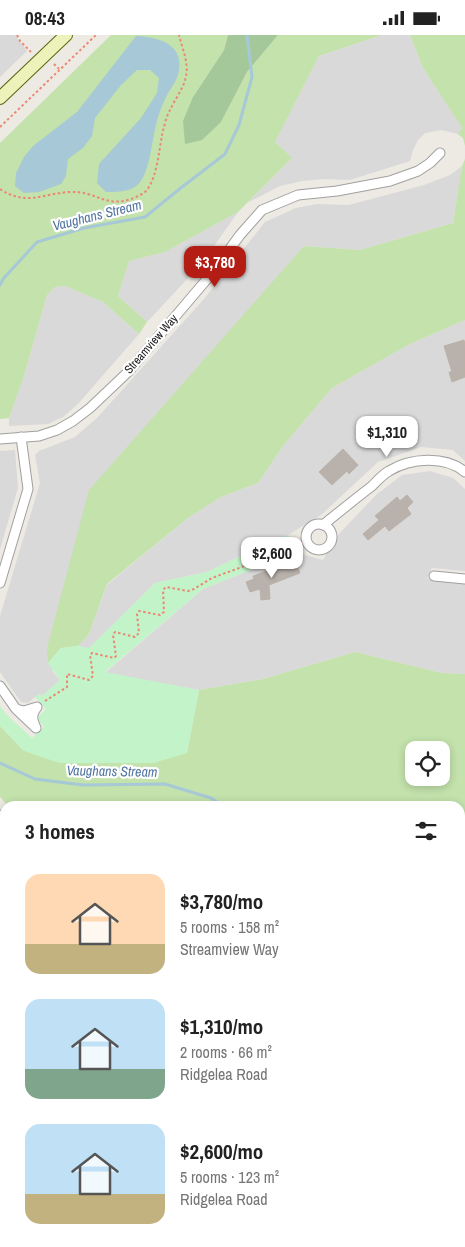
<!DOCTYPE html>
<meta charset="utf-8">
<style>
:root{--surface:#fff;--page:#f2f2f2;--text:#222;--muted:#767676;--accent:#b41d13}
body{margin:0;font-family:"Archivo Narrow",sans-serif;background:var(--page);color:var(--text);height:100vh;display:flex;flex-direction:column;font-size:19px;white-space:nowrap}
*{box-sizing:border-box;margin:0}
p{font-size:16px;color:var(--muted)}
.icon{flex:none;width:28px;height:28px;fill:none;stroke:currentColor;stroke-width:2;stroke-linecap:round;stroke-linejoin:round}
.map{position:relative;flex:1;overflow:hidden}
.details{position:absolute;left:0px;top:766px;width:465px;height:446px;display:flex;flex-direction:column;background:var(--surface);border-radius:15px 15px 0 0;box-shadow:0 2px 8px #0003}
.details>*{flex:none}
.tools{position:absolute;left:405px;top:706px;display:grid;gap:10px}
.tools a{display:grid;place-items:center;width:45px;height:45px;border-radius:10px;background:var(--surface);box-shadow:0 2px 8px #0003;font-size:25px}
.price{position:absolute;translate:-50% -42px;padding:0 11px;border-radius:10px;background:#fff;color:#222;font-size:16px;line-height:32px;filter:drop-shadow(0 1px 2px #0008)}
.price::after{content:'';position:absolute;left:50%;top:30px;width:15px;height:11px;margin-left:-8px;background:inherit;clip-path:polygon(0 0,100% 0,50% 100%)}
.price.current{background:var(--accent);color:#fff}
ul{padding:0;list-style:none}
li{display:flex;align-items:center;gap:15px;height:125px;padding:0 25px}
li span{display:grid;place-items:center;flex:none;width:140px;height:100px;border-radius:15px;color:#555}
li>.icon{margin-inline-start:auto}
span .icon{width:60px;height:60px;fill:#fffc;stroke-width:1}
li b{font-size:21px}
h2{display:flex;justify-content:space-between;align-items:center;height:60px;padding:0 25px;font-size:21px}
.status{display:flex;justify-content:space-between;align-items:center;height:35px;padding:0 25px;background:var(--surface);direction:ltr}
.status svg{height:14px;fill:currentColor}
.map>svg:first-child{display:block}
.residential{fill:#dad9d9}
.grass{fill:#c3e2ac;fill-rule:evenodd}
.forest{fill:#a5c89b}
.park{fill:#c2f3c9}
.water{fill:#a7c8d6}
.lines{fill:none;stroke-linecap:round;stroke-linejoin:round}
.stream{stroke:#a7c8d6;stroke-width:3}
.building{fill:#b9b2ac;stroke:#bcb1a6}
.street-casing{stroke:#a0a0a0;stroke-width:11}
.secondary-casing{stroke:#58670f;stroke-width:14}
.path{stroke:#eb8874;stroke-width:2;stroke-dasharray:2.5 2.5;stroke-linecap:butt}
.street{stroke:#fff;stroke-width:9}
.secondary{stroke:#ecf2ba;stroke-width:12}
.labels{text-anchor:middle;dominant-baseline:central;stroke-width:4.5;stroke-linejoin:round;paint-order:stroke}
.street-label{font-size:12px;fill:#1c1c1c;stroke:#fff}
.water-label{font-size:14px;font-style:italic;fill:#5275a1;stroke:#fff}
</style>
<div class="status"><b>08:43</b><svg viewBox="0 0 49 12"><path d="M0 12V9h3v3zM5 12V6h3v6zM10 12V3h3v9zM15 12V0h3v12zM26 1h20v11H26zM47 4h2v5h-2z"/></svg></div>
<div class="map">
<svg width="465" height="1212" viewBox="0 0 465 1212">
<rect width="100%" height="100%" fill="#eceae2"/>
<g class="residential">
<polygon points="0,0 15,0 27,16 0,42"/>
<polygon points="382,0 410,0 423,33 462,93 458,99 441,95 425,98 418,105 413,115 410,126 350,145 324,144 302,146 280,151 247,168 291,124 275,107 319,21"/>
<polygon points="462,131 453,188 360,215 304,211 47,613 53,637 60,645 42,661 39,659 28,668 21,667 0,637 0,581 40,448 35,420 39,416 75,402 97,383 204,264 265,187 296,173 317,169 349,170 424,150 450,140"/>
<polygon points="238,177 202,228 147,287 118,261 129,226 165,217"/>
<polygon points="65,251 103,267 139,299 77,370 63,382 48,389 9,391 9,383 24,341 47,260 55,252"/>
<polygon points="465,285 465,426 453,415 421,412 378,427 321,480 288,500 270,507 207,537 155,548 89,614 78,611 89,599 107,550 188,483 221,462 258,448 283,411 332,353 410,309"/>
<polygon points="15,415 18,453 0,514 0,416"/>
<polygon points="430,436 453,443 465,454 465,536 432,533 427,544 465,548 465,639 442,638 355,617 263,644 199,655 105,638 203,554 295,517 323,525 336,502 376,460 402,440"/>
<polygon points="5,824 5,954 0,959 0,829"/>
<polygon points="460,1042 465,1045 465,1187 460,1192"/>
<polygon points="5,1068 5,1123 0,1127 0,1073"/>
<polygon points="19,1208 88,1208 83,1212 14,1212"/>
<polygon points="126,1208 250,1208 245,1212 127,1212"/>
<polygon points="288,1208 398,1208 402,1212 284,1212"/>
</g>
<g class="grass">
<polygon points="111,0 228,0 224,15 193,62 221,87 247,37 278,0 382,0 319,21 275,107 292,123 238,177 165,217 129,226 118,261 147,287 139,299 103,267 65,251 55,252 47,260 24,341 9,383 0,384 0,108"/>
<polygon points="410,0 465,0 465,111 463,103 458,99 462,93 423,33"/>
<polygon points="465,124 465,285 410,309 332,353 283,411 258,448 221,462 188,483 107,549 89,599 78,611 61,613 48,628 47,613 89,455 304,211 360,215 453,188 462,131"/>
<path d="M355,617L442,638L465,639V935L460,932V771H154L147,769L109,771H8L0,762V691L24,716L187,718L199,655L263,644ZM414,715H441V742H414Z"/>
</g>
<g class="forest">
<polygon points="228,0 278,0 247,37 221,87 202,105 185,109 183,86 193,62 224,15"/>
<polygon points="460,932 465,935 465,1045 460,1042"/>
</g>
<polygon class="park" points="288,500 295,517 203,554 105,637 199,655 187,718 154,728 59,728 24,716 0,691 0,671 6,679 32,703 44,692 37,683 46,674 35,662 39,659 42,661 60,645 48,628 61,613 78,611 89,613 155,548 207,537 270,507"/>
<path class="water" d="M136,1C160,2 186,10 178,40C176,47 170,54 167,60C163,68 159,77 157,86C152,102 150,142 136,151C129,157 115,157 106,157L97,148L99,129L141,83L157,58L159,43L150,35H137L121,50L95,83L92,101L83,113L68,124L66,141L61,149L39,157L24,158L15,151L16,138L24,122L33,111L77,77Z"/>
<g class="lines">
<g class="stream">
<polyline points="0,250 3,244 37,207 84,193 145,182 182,152 225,119 239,90 252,42 247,0"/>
<polyline points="0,728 35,744 83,750 165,749 211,763 222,771"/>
</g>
</g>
<g class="building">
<polygon points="464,305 465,310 465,342 452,347 449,337 452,337 444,311"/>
<polygon points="343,414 358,430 349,439 347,436 332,450 319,437"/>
<polygon points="407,460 413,467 407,473 411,479 389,496 385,491 368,505 363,499 379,485 375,481 397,462 400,466"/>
<polygon points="295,526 300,538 269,550 270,564 261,565 260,554 250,557 246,547 254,544 253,541"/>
</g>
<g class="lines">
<g class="street-casing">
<g id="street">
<polyline points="0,404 39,401 57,395 73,386 90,373 129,336 213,237 240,200 262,175 298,160 337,156 390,146 418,136 430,128 440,118"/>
<circle cx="319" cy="502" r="13"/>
<path d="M323,490C339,477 355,464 372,451C377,446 382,440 389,436C410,423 445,420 465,437"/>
<polyline points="434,541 465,544"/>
<polyline points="0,548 28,454 21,402"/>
<path d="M0,651L16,674L36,693C32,684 31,680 37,672L24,676L16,674"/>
<polyline points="0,780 5,785"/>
<polyline points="0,809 5,804"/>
<polyline points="0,978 5,973"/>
<polyline points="0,1000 5,1008"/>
<polyline points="0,1135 5,1130"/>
<polyline points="460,1200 465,1195"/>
<polyline points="111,1208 114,1212"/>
<polyline points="413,1208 417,1212"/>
<polyline points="96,1212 101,1208"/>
<polyline points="267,1212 272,1208"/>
<polyline points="448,1212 452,1208"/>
</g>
</g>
<g class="secondary-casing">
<polyline id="secondary" points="0,63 66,0"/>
</g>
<g class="path">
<polyline points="17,0 20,6 31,17"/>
<polyline points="54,29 59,34"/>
<polyline points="0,92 96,0"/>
<path d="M0,154C25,171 42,159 69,157C99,155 107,178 142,159C156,152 159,116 162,100C164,92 166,82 170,75C175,64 184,53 186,41C189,28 182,13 179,0"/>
<polyline points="45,666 67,652 67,639 89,645 93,641 90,620 92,618 114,623 116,621 113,600 115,597 135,602 139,598 137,579 139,576 160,580 164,577 163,555 166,552 188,556 194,554 212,543 296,512 307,506"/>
</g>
<use href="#street" class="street"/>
<use href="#secondary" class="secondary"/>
</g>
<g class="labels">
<g class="street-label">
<text transform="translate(151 309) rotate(-49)">Streamview Way</text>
</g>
<g class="water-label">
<text transform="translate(97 180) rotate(-14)">Vaughans Stream</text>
<text transform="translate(112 736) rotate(1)">Vaughans Stream</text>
</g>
</g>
</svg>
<div class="tools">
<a><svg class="icon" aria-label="locate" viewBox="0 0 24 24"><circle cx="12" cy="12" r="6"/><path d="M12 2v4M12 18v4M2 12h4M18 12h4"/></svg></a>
</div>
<b class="price current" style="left:215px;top:253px">$3,780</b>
<b class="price" style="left:387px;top:423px">$1,310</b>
<b class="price" style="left:272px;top:544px">$2,600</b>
<section class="details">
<h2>3 homes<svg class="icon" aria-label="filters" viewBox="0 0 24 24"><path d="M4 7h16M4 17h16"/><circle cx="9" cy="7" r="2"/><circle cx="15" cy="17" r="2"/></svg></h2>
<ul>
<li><span style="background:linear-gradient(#ffd9b3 70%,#c2b280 0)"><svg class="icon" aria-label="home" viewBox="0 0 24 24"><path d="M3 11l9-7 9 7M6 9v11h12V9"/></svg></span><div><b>$3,780/mo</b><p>5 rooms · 158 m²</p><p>Streamview Way</p></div></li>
<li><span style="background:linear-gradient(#bfe0f5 70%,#7fa58c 0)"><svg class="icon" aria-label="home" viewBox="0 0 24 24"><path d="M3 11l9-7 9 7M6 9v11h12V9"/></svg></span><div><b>$1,310/mo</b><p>2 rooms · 66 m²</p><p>Ridgelea Road</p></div></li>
<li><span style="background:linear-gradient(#bfe0f5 70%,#c2b280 0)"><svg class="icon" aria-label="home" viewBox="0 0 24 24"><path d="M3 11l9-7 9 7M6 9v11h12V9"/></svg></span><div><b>$2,600/mo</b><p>5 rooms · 123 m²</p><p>Ridgelea Road</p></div></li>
</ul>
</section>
</div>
